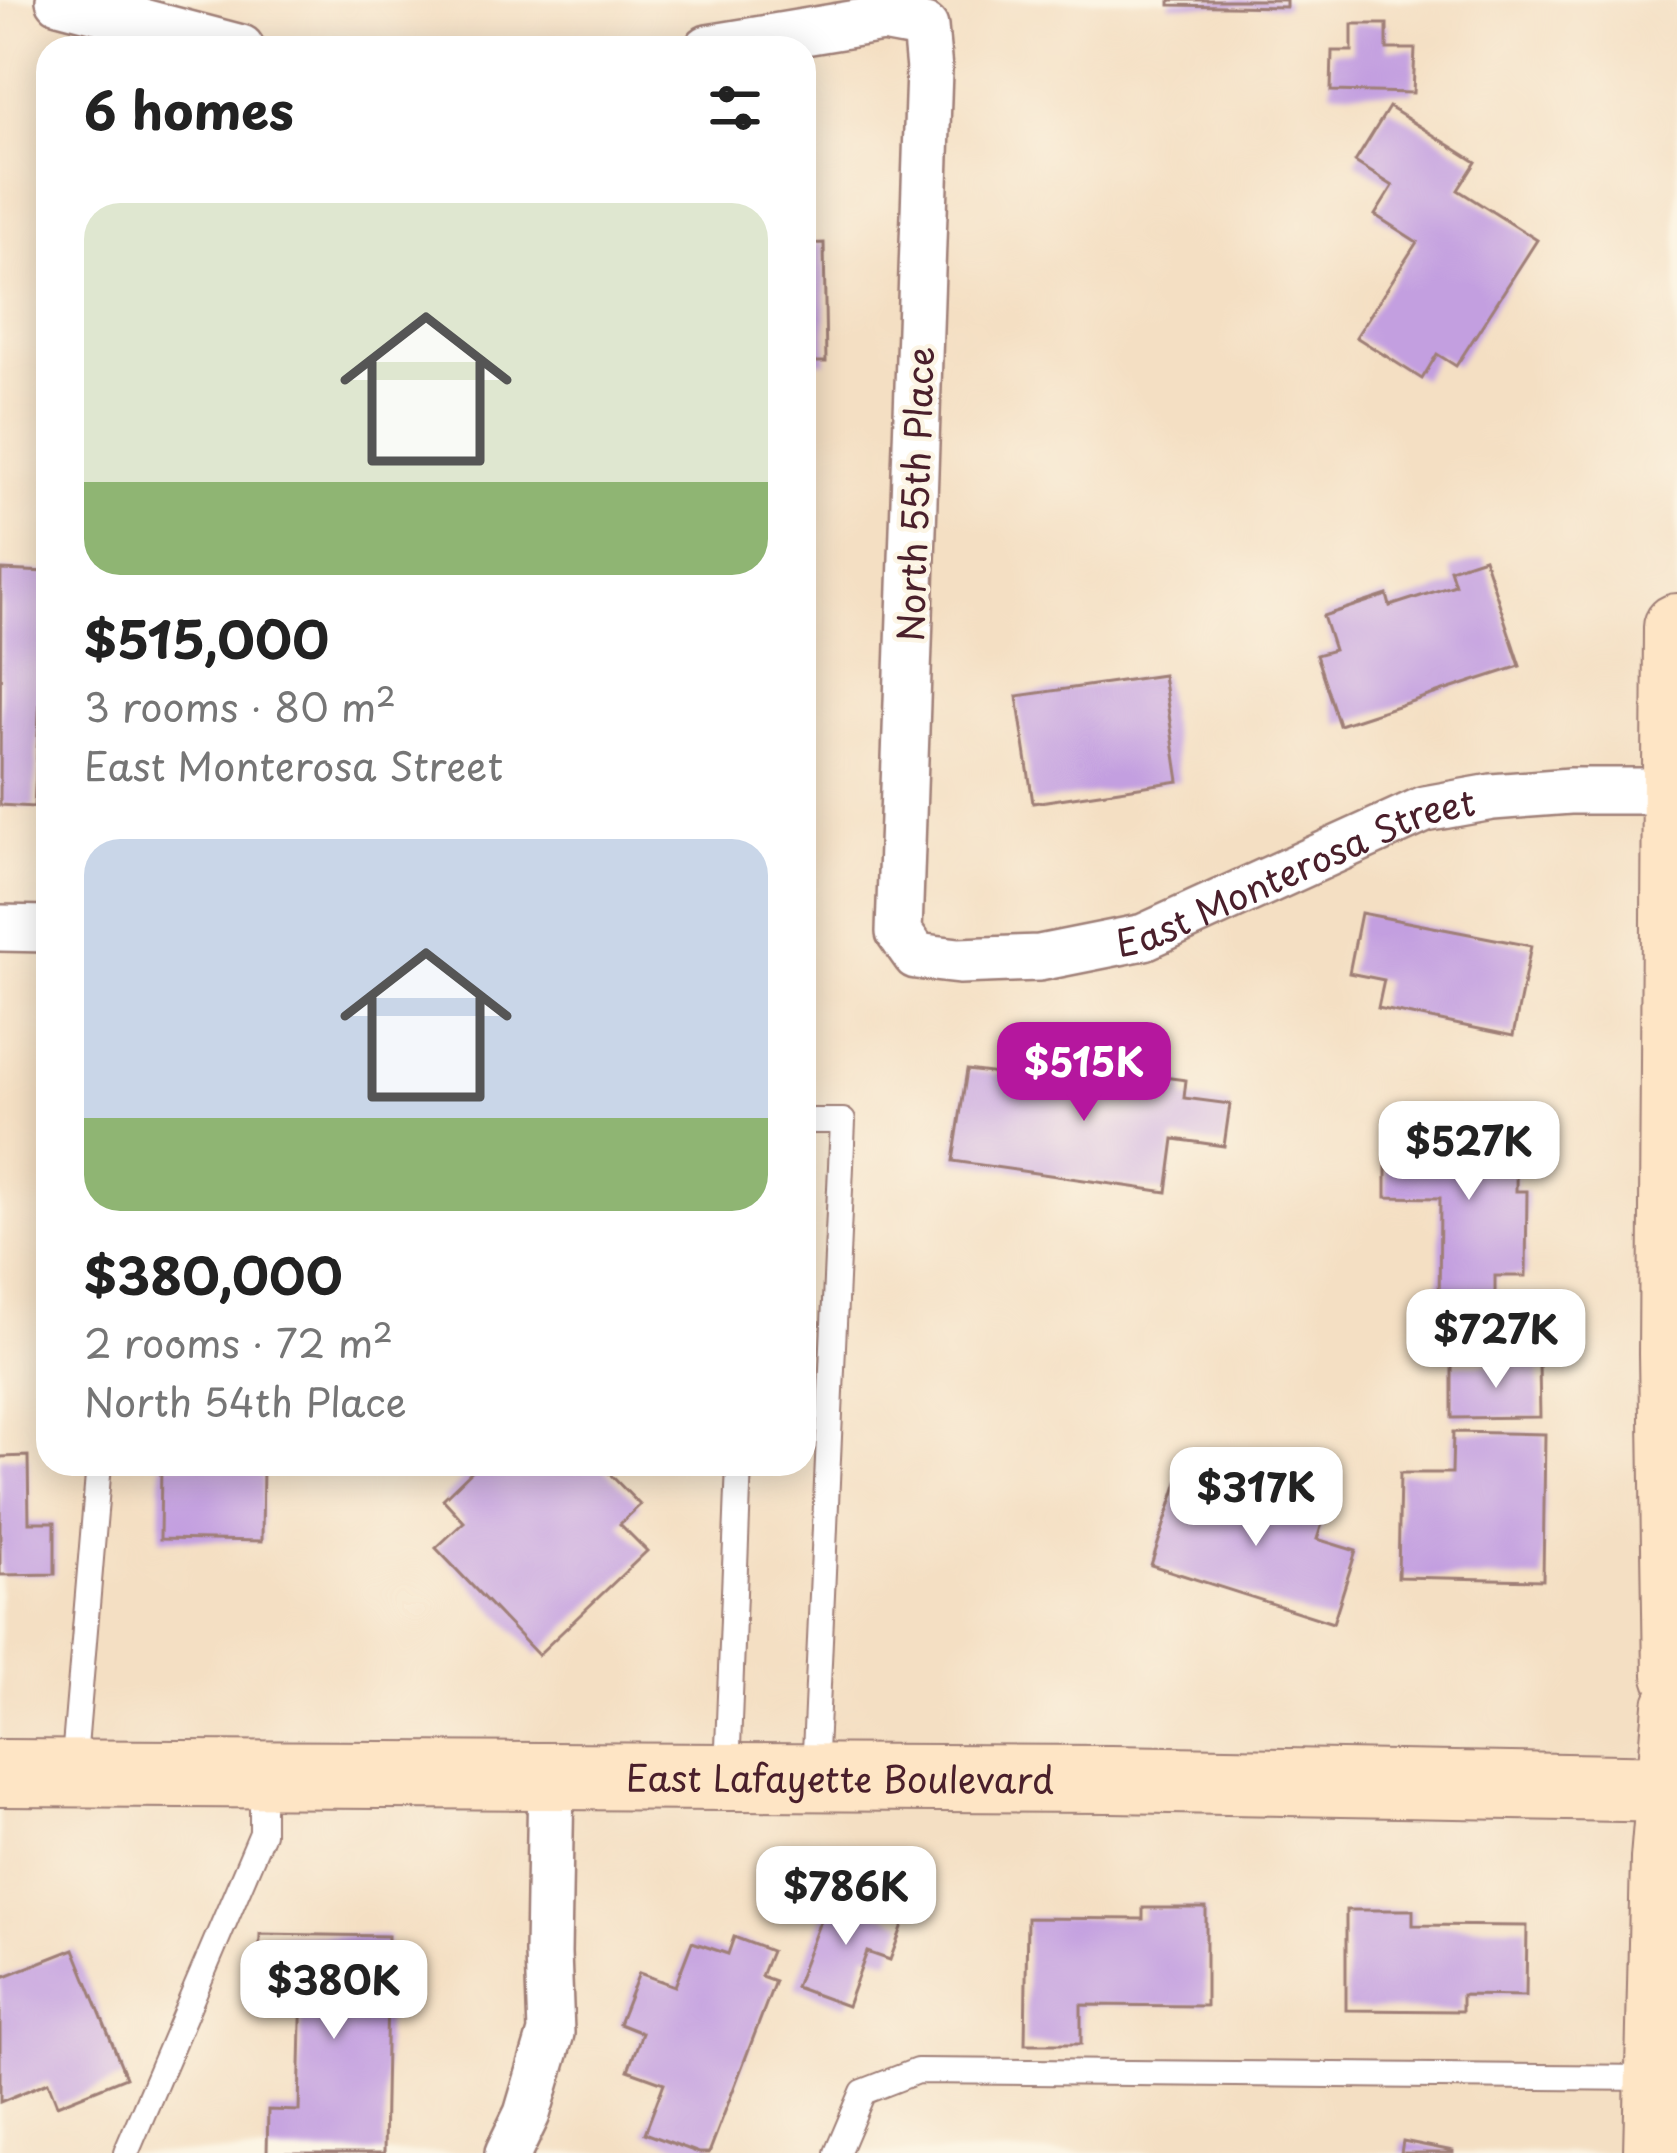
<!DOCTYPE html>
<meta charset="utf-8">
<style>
:root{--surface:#fff;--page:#f6f6f6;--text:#222;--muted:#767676;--accent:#b5179e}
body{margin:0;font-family:"Playpen Sans",sans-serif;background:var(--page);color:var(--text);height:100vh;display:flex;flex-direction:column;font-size:45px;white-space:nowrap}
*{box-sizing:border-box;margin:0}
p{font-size:39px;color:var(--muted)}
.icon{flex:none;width:66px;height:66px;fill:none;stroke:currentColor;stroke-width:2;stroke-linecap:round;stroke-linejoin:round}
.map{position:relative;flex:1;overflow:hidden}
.panel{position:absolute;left:36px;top:36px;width:780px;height:1440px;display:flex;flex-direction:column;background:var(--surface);border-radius:36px;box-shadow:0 6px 30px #0003}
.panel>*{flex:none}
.price{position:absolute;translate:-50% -102px;padding:0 27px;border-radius:24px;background:#fff;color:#222;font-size:39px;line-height:78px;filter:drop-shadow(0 3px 6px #0008)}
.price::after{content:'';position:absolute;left:50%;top:72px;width:36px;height:27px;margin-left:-18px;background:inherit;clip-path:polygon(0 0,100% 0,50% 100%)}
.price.active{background:var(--accent);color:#fff}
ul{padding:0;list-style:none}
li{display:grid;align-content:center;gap:24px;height:636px;padding:0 48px}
li span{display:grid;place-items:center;height:372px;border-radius:36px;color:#555}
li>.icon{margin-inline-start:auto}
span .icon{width:216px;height:216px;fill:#fffc;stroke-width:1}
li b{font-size:51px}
h2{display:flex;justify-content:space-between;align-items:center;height:144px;padding:0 48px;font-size:51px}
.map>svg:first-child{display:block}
.building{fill:#c39fe0}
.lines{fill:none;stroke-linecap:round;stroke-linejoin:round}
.lane-casing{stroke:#9f7f77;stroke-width:28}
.street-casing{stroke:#9f7f77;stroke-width:50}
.secondary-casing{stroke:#9f7f77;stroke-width:70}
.lane{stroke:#fff;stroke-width:24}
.street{stroke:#fff;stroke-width:45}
.secondary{stroke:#fee5c5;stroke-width:66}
.labels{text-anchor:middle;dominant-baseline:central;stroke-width:9;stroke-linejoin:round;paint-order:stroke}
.street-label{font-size:36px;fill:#4a1f2b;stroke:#fcf5e5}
</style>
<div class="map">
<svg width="1677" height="2153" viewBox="0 0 1677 2153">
<rect width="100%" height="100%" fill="#fcf5e5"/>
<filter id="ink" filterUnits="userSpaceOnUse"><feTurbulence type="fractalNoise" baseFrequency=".00833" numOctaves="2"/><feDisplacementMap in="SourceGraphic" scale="24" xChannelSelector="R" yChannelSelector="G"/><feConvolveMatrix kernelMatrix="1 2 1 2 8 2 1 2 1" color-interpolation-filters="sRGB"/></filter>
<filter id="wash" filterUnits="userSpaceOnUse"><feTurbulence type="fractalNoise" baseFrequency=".004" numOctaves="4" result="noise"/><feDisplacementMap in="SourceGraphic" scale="48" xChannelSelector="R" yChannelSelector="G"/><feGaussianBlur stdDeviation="2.7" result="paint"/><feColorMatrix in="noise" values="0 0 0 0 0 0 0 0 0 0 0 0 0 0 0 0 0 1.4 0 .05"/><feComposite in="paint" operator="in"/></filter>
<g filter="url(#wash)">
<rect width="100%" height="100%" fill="#f4dfc3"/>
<g id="blocks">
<g class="building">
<polygon points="1170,0 1286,0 1286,7 1170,5"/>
<polygon points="1352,24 1387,24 1387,49 1415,49 1413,93 1331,91 1332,51 1352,51"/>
<polygon points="1389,107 1476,162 1458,190 1537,240 1456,366 1437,354 1422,379 1356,337 1417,242 1375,215 1393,186 1355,162"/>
<polygon points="824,243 826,362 804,362 804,244"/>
<polygon points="1484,558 1520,666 1339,725 1316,655 1334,650 1323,616 1387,595 1390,606 1455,585 1450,569"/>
<polygon points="1,570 48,572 48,697 40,697 34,807 0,805"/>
<polygon points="1163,675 1179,781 1033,803 1017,696"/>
<polygon points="1361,913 1531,946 1513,1036 1378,1008 1384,980 1349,973"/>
<polygon points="1045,1061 1186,1080 1184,1098 1230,1104 1224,1146 1174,1139 1167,1192 953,1161 967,1070 1042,1080"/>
<polygon points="1461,1109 1517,1109 1516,1191 1527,1191 1526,1276 1495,1276 1495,1314 1439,1313 1440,1198 1386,1197 1386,1145 1416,1145 1416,1129 1461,1129"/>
<polygon points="1452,1364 1539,1364 1540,1417 1452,1418"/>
<polygon points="1453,1432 1545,1434 1543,1580 1398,1577 1400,1473 1452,1473"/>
<polygon points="28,1456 29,1522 55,1522 55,1574 0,1575 0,1457"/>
<polygon points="161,1464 263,1464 262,1541 160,1539"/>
<polygon points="479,1464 600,1464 640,1505 620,1524 647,1551 538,1655 436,1548 464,1522 443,1499"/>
<polygon points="1179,1479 1282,1512 1289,1488 1330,1500 1317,1539 1356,1551 1333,1623 1151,1565"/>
<polygon points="830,1895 904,1922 890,1960 867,1952 847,2006 795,1987"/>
<polygon points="1143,1908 1206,1908 1206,2006 1081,2005 1081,2044 1025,2044 1027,1918 1143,1919"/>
<polygon points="1346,1910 1413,1910 1413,1925 1527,1926 1526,1996 1462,1995 1462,2011 1346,2010"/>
<polygon points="260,1934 388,1936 384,2153 267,2153 268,2110 299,2111 302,1980 259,1980"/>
<polygon points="734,1937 771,1951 761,1976 775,1981 709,2153 699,2153 645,2133 664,2083 628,2070 642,2033 619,2024 639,1973 675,1986 692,1942 728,1954"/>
<polygon points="74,1949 126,2077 57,2105 48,2082 0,2102 0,1978"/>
<polygon points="1403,2141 1453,2151 1453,2153 1401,2153"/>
</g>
</g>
</g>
<g filter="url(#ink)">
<use href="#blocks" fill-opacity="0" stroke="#9f7f77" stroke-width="3"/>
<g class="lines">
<g class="lane-casing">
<g id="lane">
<polyline points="804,1121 843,1121 814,1775"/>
<polyline points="73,1771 99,1464"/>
<polyline points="727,1773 739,1464"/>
<polyline points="126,2153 262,1833 262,1775"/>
<polyline points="837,2153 863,2092 917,2071 1655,2078"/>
</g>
</g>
<g class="street-casing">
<g id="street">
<polyline points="59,0 241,48"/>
<path id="s1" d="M708,48L882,19L925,27L929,70L899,932L916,956L959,961L1039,958L1144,937L1425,809L1492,797L1570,791H1677"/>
<polyline points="0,928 48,929"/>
<polyline points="508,2153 527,2114 551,2033 548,1953 551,1776"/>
</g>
</g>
<g class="secondary-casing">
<g id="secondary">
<polyline points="1677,627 1672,1354 1677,1675"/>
<path id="s2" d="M0,1773L1111,1779L1677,1789"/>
<polyline points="1657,2153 1664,1859 1677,1706"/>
</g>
</g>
<use href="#lane" class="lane"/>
<use href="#street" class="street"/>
<use href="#secondary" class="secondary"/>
</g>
</g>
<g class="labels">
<g class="street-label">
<text transform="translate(914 494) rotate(-88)">North 55th Place</text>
<text stroke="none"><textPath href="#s1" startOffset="1551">East Monterosa Street</textPath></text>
<text stroke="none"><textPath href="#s2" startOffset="840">East Lafayette Boulevard</textPath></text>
</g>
</g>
</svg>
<b class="price active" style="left:1084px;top:1124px">$515K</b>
<b class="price" style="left:1469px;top:1203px">$527K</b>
<b class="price" style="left:1496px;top:1391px">$727K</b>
<b class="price" style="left:1256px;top:1549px">$317K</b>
<b class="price" style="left:846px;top:1948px">$786K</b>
<b class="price" style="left:334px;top:2042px">$380K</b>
<section class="panel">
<h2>6 homes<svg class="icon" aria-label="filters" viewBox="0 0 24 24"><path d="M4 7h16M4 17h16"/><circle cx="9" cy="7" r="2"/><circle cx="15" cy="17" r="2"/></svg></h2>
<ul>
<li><span style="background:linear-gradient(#dfe7d0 75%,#8fb573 0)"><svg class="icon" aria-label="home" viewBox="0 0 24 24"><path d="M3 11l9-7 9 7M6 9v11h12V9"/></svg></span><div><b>$515,000</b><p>3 rooms · 80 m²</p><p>East Monterosa Street</p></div></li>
<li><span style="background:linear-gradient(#c9d6e8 75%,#8fb573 0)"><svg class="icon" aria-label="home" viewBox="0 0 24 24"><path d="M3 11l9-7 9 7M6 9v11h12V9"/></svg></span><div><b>$380,000</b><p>2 rooms · 72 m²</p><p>North 54th Place</p></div></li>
</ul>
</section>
</div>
